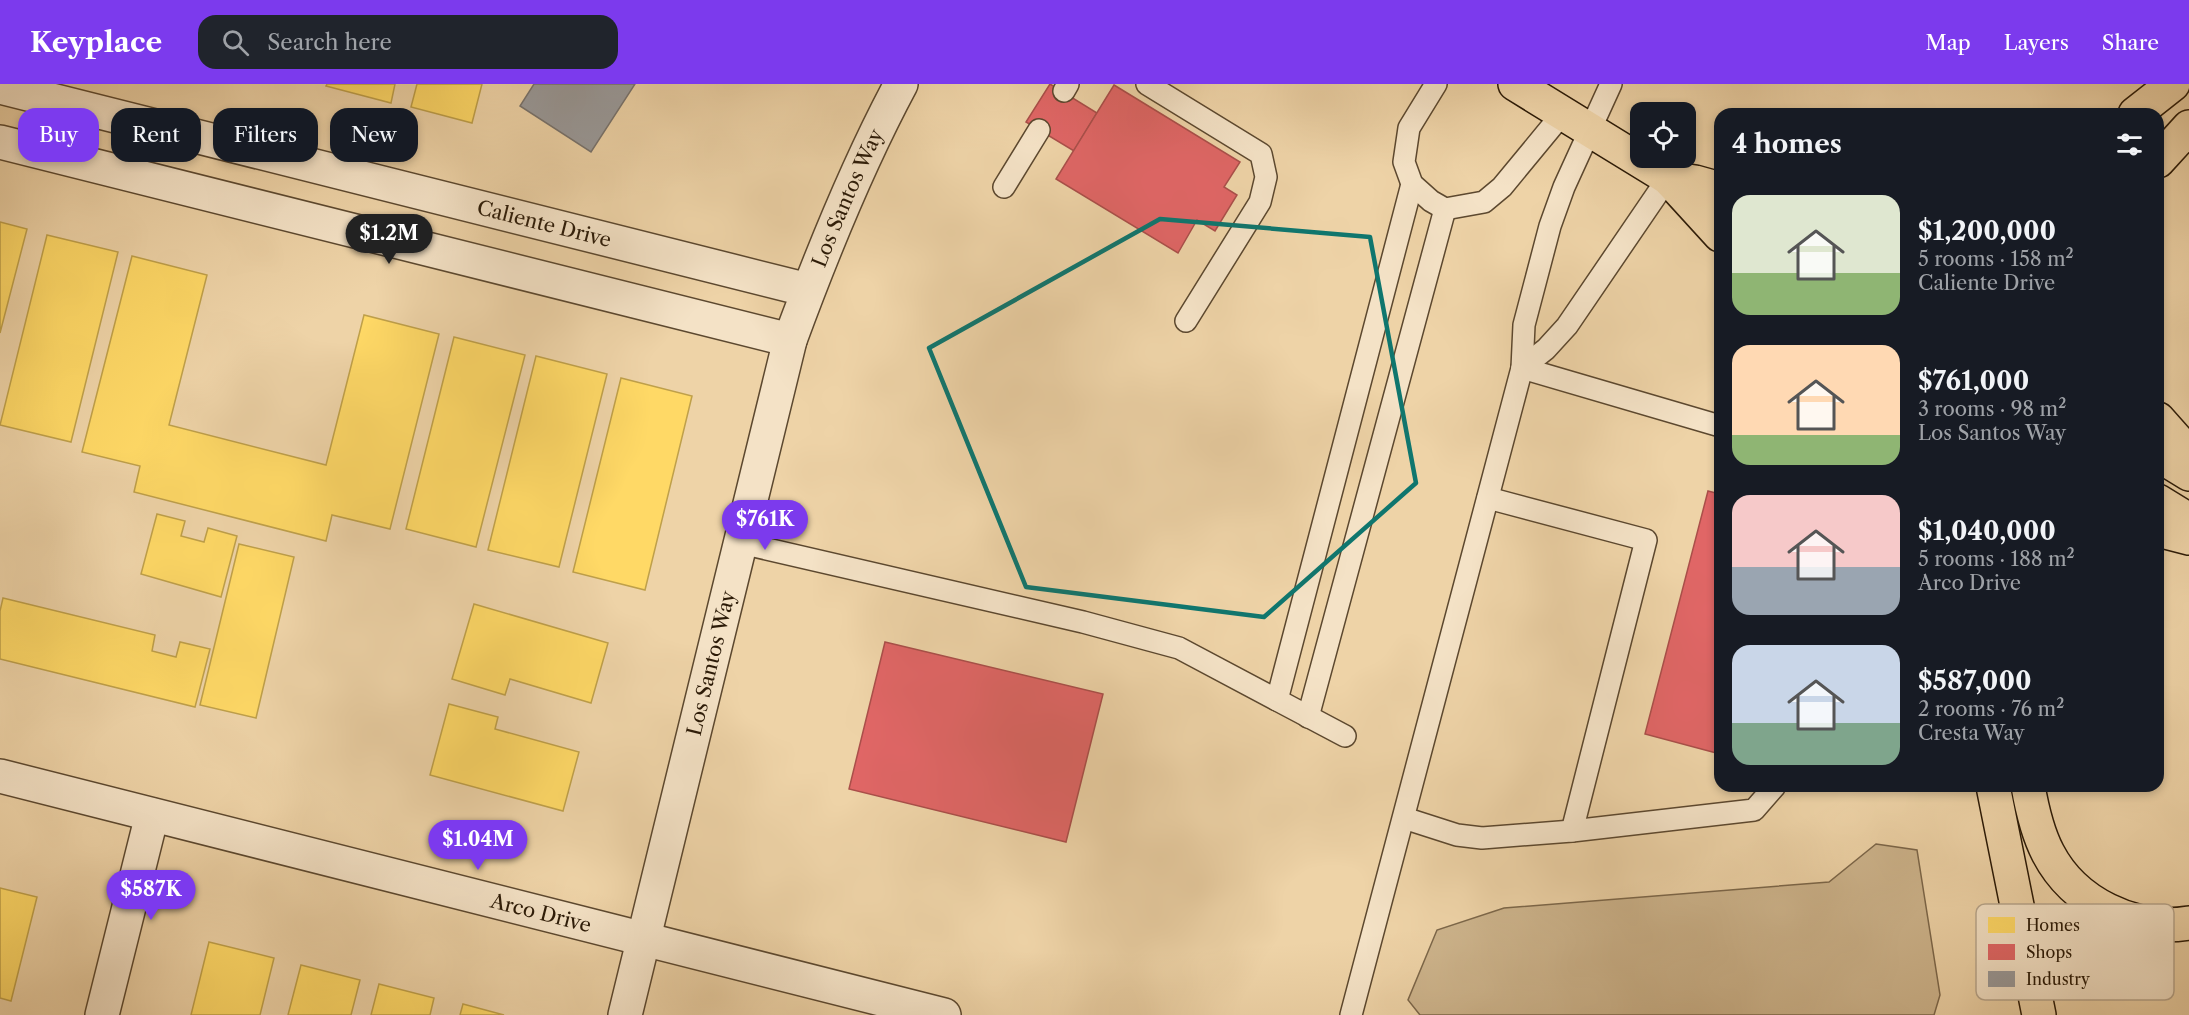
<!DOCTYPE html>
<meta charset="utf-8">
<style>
:root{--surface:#171b24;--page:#20242c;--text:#f1f3f6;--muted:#9ea1a6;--accent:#7c3aed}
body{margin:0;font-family:"Libre Caslon Text",serif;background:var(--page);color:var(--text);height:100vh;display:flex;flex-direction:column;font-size:22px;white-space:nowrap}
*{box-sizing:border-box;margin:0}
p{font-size:20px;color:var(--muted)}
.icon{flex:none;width:33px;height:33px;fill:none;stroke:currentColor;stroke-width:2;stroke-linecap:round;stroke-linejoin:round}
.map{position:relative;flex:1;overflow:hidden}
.sheet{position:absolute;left:1714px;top:24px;width:450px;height:684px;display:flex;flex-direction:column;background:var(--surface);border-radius:18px;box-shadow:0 3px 9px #0003}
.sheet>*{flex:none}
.guide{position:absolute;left:18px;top:24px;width:570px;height:54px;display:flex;gap:12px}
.fabs{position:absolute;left:1630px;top:18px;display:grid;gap:12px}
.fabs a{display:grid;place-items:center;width:66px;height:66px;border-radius:12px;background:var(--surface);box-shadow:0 3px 9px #0003;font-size:30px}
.price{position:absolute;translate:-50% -51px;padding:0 14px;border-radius:21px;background:var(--accent);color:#fff;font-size:20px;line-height:39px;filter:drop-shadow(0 2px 3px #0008)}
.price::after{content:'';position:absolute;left:50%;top:36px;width:18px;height:14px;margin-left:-9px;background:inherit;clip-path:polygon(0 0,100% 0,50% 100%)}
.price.active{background:#222;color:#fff}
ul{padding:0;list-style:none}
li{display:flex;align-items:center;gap:18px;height:150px;padding:0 18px}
li span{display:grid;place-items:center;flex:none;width:168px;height:120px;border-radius:18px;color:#555}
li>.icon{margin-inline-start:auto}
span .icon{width:72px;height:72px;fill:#fffc;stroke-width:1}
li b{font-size:26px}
h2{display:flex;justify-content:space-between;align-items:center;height:72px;padding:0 18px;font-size:26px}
.chip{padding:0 21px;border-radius:18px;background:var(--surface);box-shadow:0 3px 9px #0003;font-size:21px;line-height:54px}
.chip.active{background:var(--accent);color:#fff}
header{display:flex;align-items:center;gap:36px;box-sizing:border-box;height:84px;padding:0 30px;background:var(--accent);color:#fff}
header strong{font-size:28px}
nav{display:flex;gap:33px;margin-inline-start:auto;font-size:21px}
.search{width:420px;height:54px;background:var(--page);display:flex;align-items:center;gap:15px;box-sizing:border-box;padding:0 21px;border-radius:18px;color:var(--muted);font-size:22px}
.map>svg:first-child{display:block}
.green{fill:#cdb48c;stroke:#7c674a;stroke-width:1.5}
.homes{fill:#ffd966;stroke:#bfa04a;stroke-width:1.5}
.shops{fill:#e06666;stroke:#aa4f4a;stroke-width:1.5}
.industry{fill:#999;stroke:#78736d;stroke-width:1.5}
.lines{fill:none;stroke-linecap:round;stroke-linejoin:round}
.service-casing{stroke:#5c482f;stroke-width:24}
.minor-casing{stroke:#5c482f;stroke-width:36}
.primary-casing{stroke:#2b1a07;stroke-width:36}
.motorway-casing{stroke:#2b1a07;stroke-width:36}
.service{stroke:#f4e2c6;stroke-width:21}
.minor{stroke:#f4e2c6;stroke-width:33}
.primary{stroke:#eed3a7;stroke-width:33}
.motorway{stroke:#eed3a7;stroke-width:33}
.marked{fill:none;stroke:#0f766e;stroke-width:4.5;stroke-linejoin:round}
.labels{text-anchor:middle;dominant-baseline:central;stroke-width:6;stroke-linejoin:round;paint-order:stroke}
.street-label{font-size:20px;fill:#2b1a07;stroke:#f4e2c6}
.key{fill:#f4e2c6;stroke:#b8a68d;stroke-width:1.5}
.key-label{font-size:16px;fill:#2b1a07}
</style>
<header>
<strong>Keyplace</strong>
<div class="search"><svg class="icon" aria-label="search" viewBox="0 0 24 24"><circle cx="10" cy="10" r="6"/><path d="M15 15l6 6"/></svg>Search here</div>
<nav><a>Map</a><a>Layers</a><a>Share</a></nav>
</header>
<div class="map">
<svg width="2189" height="931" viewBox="0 0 2189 931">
<rect width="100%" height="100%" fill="#eed3a7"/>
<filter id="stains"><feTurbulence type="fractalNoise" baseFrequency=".00333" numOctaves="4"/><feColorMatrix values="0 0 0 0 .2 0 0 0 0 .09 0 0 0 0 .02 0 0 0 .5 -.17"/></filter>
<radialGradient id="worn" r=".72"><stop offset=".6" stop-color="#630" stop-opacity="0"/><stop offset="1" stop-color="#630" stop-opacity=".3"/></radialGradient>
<polygon class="green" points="1876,760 1917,766 1940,911 1934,931 1420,931 1408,916 1437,846 1504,824 1829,798"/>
<g class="homes">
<polygon points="327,0 395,0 391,19 326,2"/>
<polygon points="417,0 482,0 472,39 411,23"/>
<polygon points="0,138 27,145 0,249"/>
<polygon points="47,151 118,168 71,358 0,341"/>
<polygon points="132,172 207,191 169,341 326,381 364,231 439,250 390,445 332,431 326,457 134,408 140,382 82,368"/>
<polygon points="454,253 525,271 476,463 406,445"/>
<polygon points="536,272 607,290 559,483 488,466"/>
<polygon points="621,294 692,312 645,506 573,488"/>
<polygon points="157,430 185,437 181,452 204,458 208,444 237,452 221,513 141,490"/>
<polygon points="239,460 294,473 256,634 200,621"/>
<polygon points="3,514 155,551 152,567 176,573 180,558 210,565 195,623 0,575 0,527"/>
<polygon points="474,520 608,559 591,619 510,595 505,611 452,595"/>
<polygon points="449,620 498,633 495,645 579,668 563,727 430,691"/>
<polygon points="0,804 37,813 11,917 0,914"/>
<polygon points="209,858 274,874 260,931 191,931"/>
<polygon points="301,881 360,896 351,931 288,931"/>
<polygon points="379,900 434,914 430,931 371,931"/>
<polygon points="463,920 504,931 460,931"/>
</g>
<g class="shops">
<polygon points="1050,0 1097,29 1074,67 1026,38"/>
<polygon points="1114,1 1240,78 1224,103 1237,111 1215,147 1197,136 1178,169 1056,95"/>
<polygon points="1708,407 1720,410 1720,670 1645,650"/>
<polygon points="885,558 1103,610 1066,758 849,705"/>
</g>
<polygon class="industry" points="534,0 635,0 591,68 520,22"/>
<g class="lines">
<g class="service-casing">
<g id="service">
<polyline points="1147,0 1261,70 1266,93 1260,118 1186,237"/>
<polyline points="1436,0 1409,44 1404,78 1412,100 1431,117 1445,125 1484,118 1502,103 1563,29"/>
<polyline points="1064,7 1068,0"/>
<polyline points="1004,103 1039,46"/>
<polyline points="1522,284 1546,265 1567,242 1668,94"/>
<polyline points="1522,284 1720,342"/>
<polyline points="1488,414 1646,456 1572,747"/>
<polyline points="741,459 1083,538 1179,564 1345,652"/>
<polyline points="1277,616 1412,100"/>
<polyline points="1308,633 1445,125"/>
<polyline points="1404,734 1457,751 1482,754 1572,747 1754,726 1775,702"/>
<polyline points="1351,931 1522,284 1524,241 1550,142 1564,103 1611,0"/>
</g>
</g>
<g class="minor-casing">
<g id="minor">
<path id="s1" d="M0,3L808,206"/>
<polyline points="0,58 790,256"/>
<path id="s2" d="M0,692L944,931"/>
<polyline points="102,931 152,731"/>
<path id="s3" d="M625,931L790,256C822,169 857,82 901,0"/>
</g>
</g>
<g class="primary-casing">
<g id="primary">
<polyline points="1515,0 1668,94 1689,115"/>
<polyline points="2135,30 2173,0"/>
<polyline points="1668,94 1695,98 1720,105"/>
<polyline points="2158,371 2189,390"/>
<polyline points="2158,417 2189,436"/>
</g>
</g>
<g class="motorway-casing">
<g id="motorway">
<polyline points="2158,77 2189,43"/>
<polyline points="1668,94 1720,151"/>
<polyline points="2158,335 2189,370"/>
<polyline points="2158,446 2189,454"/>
<polyline points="1993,702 2039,931"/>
<path d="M2028,702C2032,725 2037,748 2048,769C2074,819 2134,848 2189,839"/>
</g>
</g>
<use href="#service" class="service"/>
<use href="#minor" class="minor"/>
<use href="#primary" class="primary"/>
<use href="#motorway" class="motorway"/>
</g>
<path class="marked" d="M1160,135L1370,153L1416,399L1264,533L1026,503L929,264Z"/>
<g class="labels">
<g class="street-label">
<text stroke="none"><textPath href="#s3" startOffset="848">Los Santos Way</textPath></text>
<text stroke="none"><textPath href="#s1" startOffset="561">Caliente Drive</textPath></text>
<text stroke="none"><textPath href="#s3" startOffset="362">Los Santos Way</textPath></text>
<text stroke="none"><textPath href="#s2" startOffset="558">Arco Drive</textPath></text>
</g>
</g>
<rect x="1976" y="820" width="198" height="96" rx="9" class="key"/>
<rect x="1988" y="833" width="27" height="16" fill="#ffd966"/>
<rect x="1988" y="860" width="27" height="16" fill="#e06666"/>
<rect x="1988" y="887" width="27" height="16" fill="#999"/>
<g class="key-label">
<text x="2026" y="847">Homes</text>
<text x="2026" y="874">Shops</text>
<text x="2026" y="901">Industry</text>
</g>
<rect width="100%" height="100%" filter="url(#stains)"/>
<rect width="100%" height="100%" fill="url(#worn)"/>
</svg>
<div class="fabs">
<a><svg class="icon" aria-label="locate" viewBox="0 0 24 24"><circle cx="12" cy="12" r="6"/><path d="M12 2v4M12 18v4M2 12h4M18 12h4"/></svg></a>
</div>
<b class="price active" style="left:389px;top:181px">$1.2M</b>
<b class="price" style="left:765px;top:467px">$761K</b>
<b class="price" style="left:478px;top:787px">$1.04M</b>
<b class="price" style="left:151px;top:837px">$587K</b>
<div class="guide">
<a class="chip active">Buy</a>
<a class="chip">Rent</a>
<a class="chip">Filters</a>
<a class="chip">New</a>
</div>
<section class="sheet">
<h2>4 homes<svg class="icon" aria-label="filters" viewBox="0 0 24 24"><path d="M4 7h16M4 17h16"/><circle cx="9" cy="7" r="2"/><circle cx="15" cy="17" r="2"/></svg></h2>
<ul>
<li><span style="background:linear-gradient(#dfe7d0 65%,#8fb573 0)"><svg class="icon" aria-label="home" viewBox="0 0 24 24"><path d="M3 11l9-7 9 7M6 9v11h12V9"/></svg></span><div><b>$1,200,000</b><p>5 rooms · 158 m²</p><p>Caliente Drive</p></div></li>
<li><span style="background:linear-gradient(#ffd9b3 75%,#8fb573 0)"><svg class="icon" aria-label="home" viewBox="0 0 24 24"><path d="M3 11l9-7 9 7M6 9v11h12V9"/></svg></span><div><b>$761,000</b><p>3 rooms · 98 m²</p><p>Los Santos Way</p></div></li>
<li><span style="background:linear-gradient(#f6c9c9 60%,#9aa5b1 0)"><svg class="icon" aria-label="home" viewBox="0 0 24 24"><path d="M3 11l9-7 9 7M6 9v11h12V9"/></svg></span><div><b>$1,040,000</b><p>5 rooms · 188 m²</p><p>Arco Drive</p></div></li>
<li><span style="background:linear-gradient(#c9d6e8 65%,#7fa58c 0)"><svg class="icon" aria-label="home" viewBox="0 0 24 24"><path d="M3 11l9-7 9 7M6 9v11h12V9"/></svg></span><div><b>$587,000</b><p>2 rooms · 76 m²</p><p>Cresta Way</p></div></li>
</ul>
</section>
</div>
